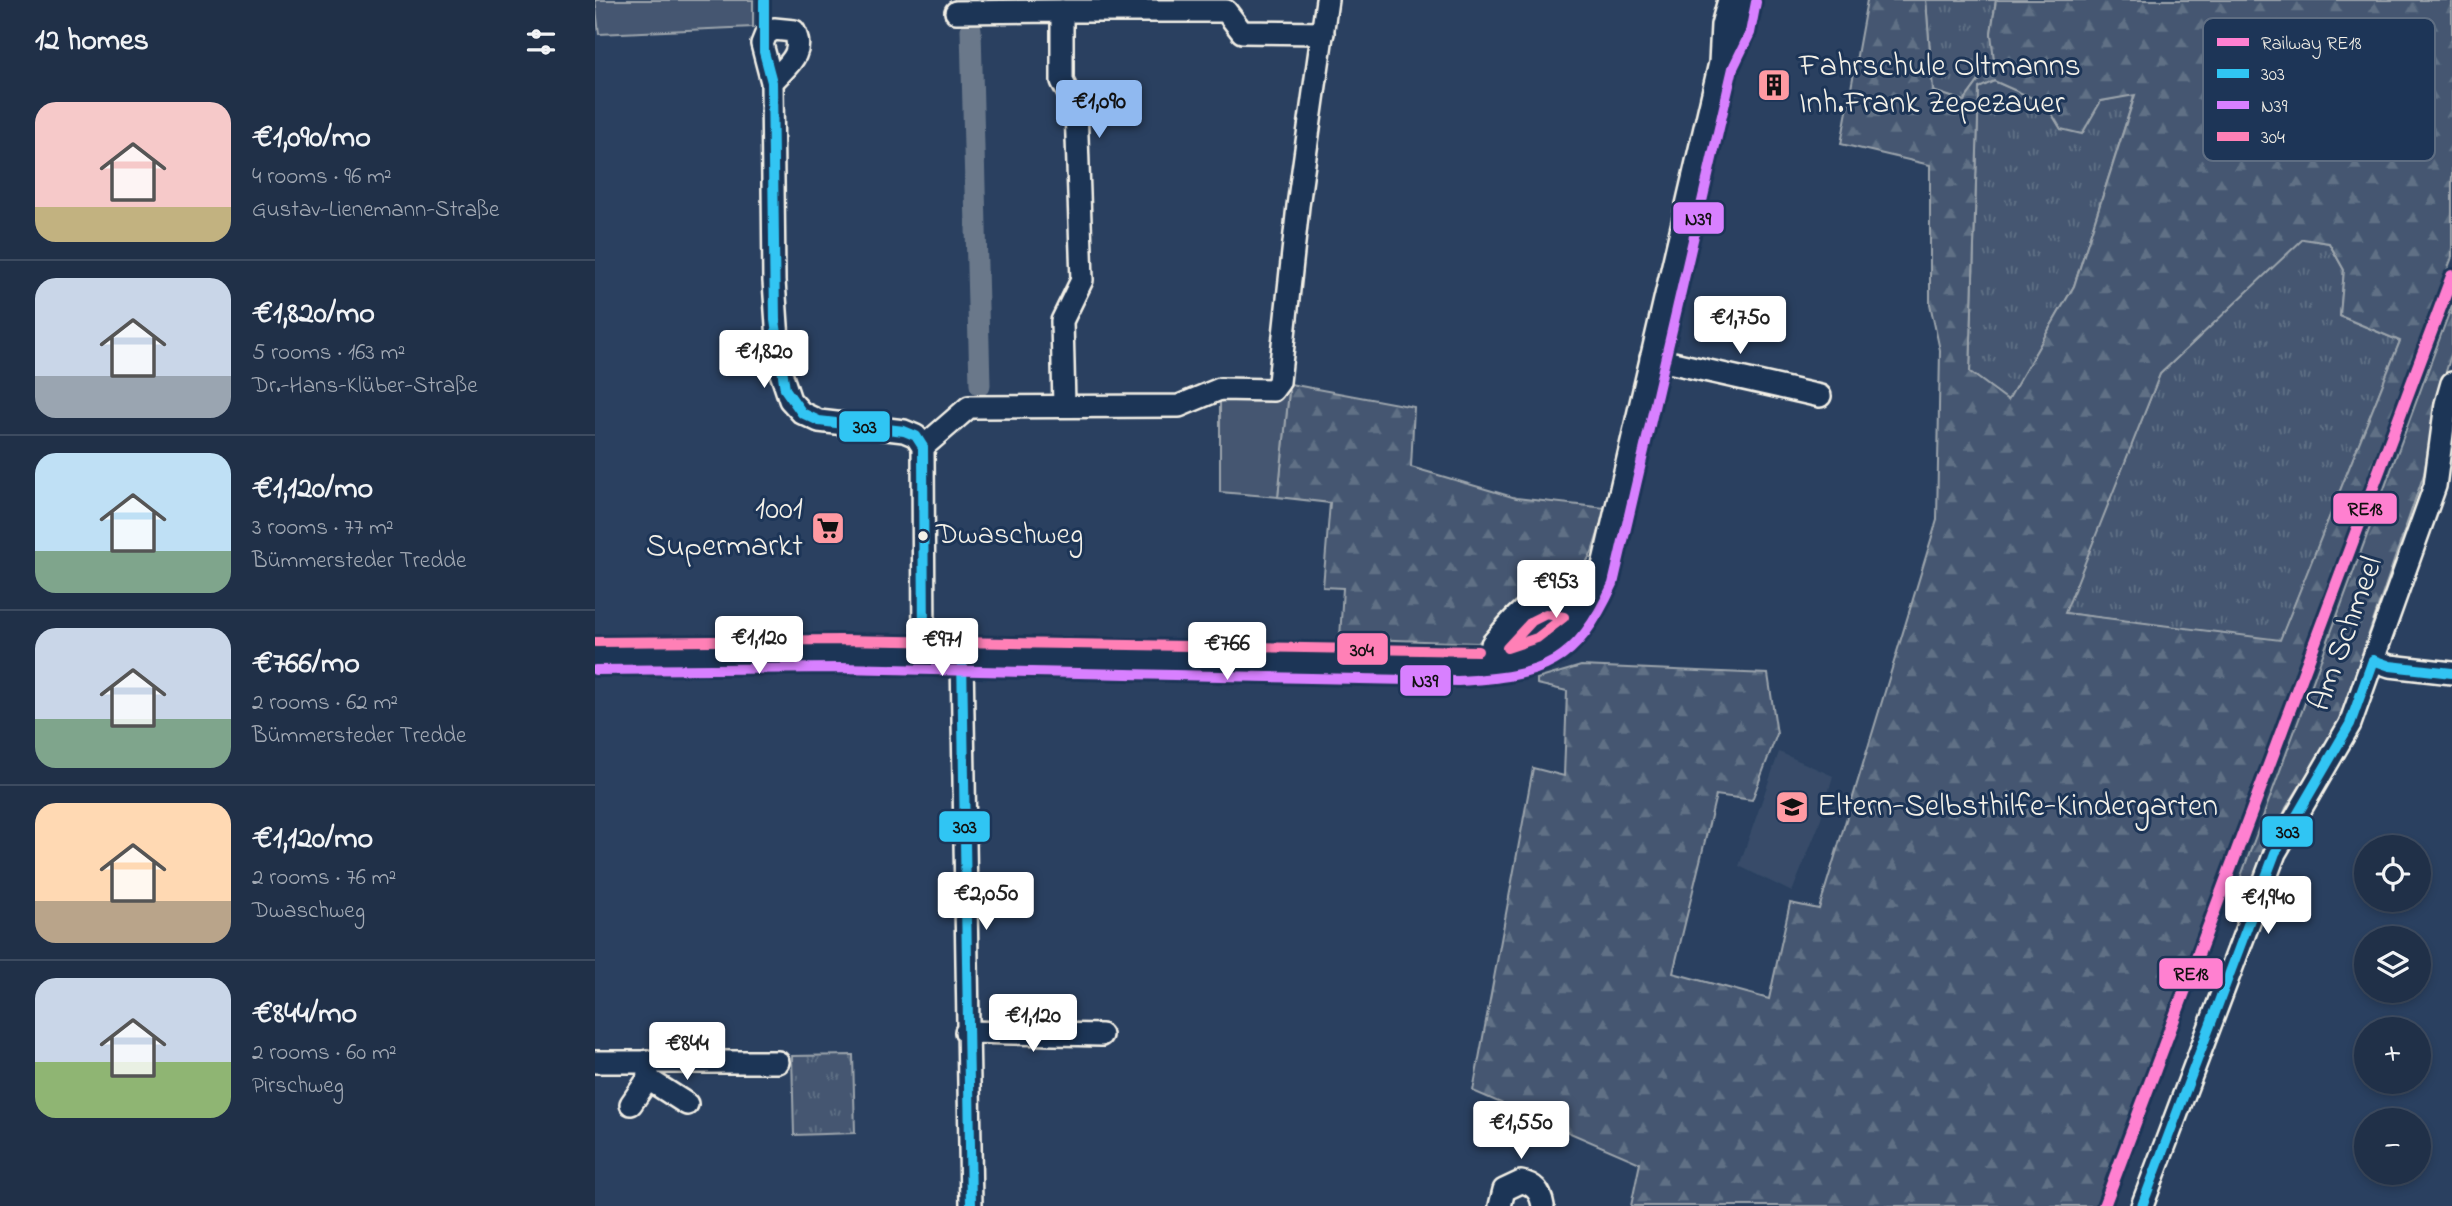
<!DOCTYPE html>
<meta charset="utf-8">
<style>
:root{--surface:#203048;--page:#28384f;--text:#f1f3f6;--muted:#a2a9b4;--line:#3d4b60;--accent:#90b9f0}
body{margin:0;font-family:"Indie Flower",sans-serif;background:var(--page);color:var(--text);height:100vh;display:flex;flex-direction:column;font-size:26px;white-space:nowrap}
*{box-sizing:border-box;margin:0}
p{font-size:23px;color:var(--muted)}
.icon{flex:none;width:38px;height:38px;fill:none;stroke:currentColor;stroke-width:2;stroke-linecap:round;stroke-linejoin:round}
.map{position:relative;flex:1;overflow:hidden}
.side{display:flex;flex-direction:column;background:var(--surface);width:595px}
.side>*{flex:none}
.buttons{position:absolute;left:1759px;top:835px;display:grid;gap:14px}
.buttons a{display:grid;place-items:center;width:77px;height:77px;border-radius:50%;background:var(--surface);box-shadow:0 4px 10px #0003,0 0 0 2px var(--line);font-size:35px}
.price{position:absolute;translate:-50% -60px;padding:0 16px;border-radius:7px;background:#fff;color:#222;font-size:23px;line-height:46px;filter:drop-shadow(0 2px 4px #0008)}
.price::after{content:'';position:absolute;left:50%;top:42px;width:21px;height:16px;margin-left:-10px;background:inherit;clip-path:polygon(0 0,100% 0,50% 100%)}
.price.on{background:var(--accent);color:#111}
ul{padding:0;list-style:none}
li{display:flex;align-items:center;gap:21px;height:175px;padding:0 35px}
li+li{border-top:2px solid var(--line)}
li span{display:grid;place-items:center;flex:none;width:196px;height:140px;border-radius:21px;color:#555}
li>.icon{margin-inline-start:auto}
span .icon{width:84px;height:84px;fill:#fffc;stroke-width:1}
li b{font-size:30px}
h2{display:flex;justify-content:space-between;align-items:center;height:84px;padding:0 35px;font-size:30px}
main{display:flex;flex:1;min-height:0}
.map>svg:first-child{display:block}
.built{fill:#374c69}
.grass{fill:url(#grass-tufts);stroke:#9ca4ac;stroke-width:2}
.forest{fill:url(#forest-firs);stroke:#9ca4ac;stroke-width:2;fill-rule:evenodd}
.park{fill:#445771;stroke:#9ca4ac;stroke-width:2}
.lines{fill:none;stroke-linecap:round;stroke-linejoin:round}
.canal{stroke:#6a788a;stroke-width:21}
.minor-casing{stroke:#f4f1e8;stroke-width:26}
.minor{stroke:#1d3557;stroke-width:21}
.bus-1-casing{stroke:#1d3557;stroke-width:16}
.bus-2-casing{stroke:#1d3557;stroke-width:16}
.bus-3-casing{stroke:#1d3557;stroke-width:16}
.bus-1{stroke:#30c5f3;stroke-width:10}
.bus-2{stroke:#d880ff;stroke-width:10}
.bus-3{stroke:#ff80b6;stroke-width:10}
.rail-1-casing{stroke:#1d3557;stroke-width:18}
.rail-1{stroke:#ff80d0;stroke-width:12}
.bus-dot{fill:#f4f1e8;stroke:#1d3557;stroke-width:2.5}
.labels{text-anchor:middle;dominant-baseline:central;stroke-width:6;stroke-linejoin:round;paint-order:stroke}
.bus-label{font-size:30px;fill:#f4f1e8;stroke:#1d3557;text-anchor:start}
.poi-label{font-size:32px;fill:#f4f1e8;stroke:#1d3557;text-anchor:start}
.street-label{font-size:32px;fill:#f4f1e8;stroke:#1d3557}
.key{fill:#1d3557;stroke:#5e6d82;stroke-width:2}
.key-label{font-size:19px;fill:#f4f1e8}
.line-badge{stroke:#1d3557;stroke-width:2.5}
.pale-badge-label{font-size:19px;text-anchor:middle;font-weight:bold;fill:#111}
</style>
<main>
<section class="side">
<h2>12 homes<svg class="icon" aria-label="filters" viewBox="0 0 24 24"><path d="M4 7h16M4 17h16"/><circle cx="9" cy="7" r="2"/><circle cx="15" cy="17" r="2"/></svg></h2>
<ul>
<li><span style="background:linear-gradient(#f6c9c9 75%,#c2b280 0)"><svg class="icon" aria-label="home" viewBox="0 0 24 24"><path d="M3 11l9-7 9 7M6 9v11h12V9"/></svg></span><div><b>€1,090/mo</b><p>4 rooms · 96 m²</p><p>Gustav-Lienemann-Straße</p></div></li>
<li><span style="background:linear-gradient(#c9d6e8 70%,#9aa5b1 0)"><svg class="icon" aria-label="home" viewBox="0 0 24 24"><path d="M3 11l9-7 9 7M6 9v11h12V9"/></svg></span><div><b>€1,820/mo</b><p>5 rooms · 163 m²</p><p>Dr.-Hans-Klüber-Straße</p></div></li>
<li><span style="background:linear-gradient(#bfe0f5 70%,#7fa58c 0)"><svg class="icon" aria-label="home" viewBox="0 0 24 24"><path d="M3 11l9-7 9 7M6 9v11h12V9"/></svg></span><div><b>€1,120/mo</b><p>3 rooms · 77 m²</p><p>Bümmersteder Tredde</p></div></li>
<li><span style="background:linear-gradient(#c9d6e8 65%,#7fa58c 0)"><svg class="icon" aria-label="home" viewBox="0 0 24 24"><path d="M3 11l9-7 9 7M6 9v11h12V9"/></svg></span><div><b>€766/mo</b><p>2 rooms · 62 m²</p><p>Bümmersteder Tredde</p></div></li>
<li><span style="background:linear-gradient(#ffd9b3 70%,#b9a48a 0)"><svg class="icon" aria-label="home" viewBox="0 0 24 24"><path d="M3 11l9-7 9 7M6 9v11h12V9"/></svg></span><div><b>€1,120/mo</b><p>2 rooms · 76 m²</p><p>Dwaschweg</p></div></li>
<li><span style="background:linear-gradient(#c9d6e8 60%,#8fb573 0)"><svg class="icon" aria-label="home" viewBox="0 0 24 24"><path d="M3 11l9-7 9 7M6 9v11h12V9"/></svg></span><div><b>€844/mo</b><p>2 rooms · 60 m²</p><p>Pirschweg</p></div></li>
</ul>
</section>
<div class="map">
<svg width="1857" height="1206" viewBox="0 0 1857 1206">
<defs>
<pattern id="grass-tufts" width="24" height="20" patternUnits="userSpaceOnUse" patternTransform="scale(1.75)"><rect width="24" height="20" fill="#445771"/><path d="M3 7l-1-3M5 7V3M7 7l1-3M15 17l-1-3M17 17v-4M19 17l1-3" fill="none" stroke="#607085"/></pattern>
<pattern id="forest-firs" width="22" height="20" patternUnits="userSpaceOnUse" patternTransform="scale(1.75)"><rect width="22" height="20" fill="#445771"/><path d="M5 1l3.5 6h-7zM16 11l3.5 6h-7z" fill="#607085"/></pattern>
</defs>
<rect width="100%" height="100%" fill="#2a4060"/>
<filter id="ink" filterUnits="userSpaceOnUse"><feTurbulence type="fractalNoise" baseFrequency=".0143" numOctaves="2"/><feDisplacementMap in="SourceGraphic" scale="14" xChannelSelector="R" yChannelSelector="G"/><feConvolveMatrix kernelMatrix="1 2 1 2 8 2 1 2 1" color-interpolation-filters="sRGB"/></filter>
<g filter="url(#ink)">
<polygon class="built" points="1184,752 1238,776 1224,825 1197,892 1144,866"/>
<g class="grass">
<polygon points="1331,0 1401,0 1396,33 1399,60 1369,101 1338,92"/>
<polygon points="1399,81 1451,104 1466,129 1506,101 1540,94 1479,286 1413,401 1375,372 1384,87"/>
<polygon points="1708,238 1734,243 1749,270 1745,316 1805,341 1685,641 1469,613 1565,374"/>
<polygon points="258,1055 260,1133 199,1135 197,1056"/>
</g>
<g class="forest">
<path d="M1272,0H1331L1338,91L1369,101L1399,60L1396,33L1401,0H1857V257L1501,1206H1036L1045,1163L878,1091L938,768L969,776L972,691L942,684V679L986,666L1173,674L1182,734L1157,800L1121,795L1078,973L1174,999L1195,903L1224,909L1342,520L1345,350L1335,304V165L1246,144ZM1399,81L1451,104L1466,129L1487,134L1506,101L1540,95L1479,286L1413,400L1375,372L1384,88ZM1708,239L1734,243L1749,270L1745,316L1805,341L1685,640L1470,613L1565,374Z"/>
<polygon points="1857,305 1857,352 1841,404 1829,474 1741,729 1691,808 1658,891 1642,887"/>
<path d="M684,382L819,407L816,467L921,498L1011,508L997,552L979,584C935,588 912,613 883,643L745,638L748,588L728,587L735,503L683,497L694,391L678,390Z"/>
</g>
<g class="park">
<polygon points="0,0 158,0 158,27 4,34"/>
<polygon points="625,389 694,391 683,497 625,492"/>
</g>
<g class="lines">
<polyline class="canal" points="376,29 385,385"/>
<g class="minor-casing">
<g id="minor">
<polyline points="467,11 631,11 647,32 728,33"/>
<polyline points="361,12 467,11 467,81 481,108 487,280 467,321 469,406"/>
<polyline points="1129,54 1142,28 1147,0"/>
<path d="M177,82C191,66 211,54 199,31L179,29L171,34L167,44L177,82L179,281L185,370L195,400L207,413L224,421L309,431L321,436L328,447L329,656"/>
<polyline points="1056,358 1225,396"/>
<polyline points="328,447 374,407 584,406 625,389 678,390 684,382 703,206 732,0"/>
<path d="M0,656L245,654L863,667C943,662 972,657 1005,579L1125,63L1127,25L1134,0"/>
<polyline points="367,657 376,1206"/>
<polyline points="1778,660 1795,666 1857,673"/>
<path d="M896,665L897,644C927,609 946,581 990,614"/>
<polyline points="371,1032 506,1035"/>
<polyline points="0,1062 183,1062"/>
<polyline points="53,1079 92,1104"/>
<polyline points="36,1104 53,1079 52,1061"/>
<path d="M905,1206L909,1190L926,1182C940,1184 946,1193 948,1206"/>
<polyline points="1547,1206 1680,853 1755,724 1840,486 1851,404 1857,383"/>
</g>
</g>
<use href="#minor" class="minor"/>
<g class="bus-1-casing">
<g id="bus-1">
<polyline points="169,0 169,52 177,82 180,320 190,389 207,413 224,421 309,431 321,436 328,447 329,656"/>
<polyline points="367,657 376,1206"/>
<polyline points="1778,660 1795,666 1857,673"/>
<polyline points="1547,1206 1680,853 1755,724 1778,660"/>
</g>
</g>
<g class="bus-2-casing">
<path id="bus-2" d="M0,670L245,668L863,681C949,676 981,665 1018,584L1138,68L1155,33L1161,2"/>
</g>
<g class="bus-3-casing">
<g id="bus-3">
<polygon points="951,614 969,617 942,638 912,648 937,621"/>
<polyline points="0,642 245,640 883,651"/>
</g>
</g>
<use href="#bus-1" class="bus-1"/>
<use href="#bus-2" class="bus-2"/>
<use href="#bus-3" class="bus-3"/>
<g class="rail-1-casing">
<polyline id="rail-1" points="1509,1206 1857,276"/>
</g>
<use href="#rail-1" class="rail-1"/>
</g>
</g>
<defs>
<g id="building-square" transform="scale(1.75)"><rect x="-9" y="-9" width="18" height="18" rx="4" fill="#ff9aa2" stroke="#1d3557"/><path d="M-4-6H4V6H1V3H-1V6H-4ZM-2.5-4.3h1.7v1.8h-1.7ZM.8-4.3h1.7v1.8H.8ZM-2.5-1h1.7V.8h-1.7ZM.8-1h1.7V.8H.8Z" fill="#111"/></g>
<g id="supermarket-square" transform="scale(1.75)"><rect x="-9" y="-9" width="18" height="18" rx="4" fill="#ff9aa2" stroke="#1d3557"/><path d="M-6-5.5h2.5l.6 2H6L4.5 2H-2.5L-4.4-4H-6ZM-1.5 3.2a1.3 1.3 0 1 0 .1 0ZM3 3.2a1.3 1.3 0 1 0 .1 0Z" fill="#111"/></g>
<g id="school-square" transform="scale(1.75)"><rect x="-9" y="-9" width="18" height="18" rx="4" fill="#ff9aa2" stroke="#1d3557"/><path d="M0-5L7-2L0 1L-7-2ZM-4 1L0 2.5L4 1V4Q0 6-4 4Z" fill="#111"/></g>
</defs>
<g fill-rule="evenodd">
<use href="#building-square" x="1179" y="85"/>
<use href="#supermarket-square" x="233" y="528"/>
<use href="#school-square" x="1197" y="807"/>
</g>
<circle class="bus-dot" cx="328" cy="536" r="6"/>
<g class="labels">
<g class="bus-label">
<text x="341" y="536">Dwaschweg</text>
</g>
<g class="poi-label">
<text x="1204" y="67">Fahrschule Oltmanns<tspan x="1204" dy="37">Inh.Frank Zepezauer</tspan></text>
<text x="208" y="510" text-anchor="end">1001<tspan x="208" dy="37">Supermarkt</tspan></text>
<text x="1222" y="807">Eltern-Selbsthilfe-Kindergarten</text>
</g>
<g class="street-label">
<text transform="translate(1752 634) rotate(-70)">Am Schmeel</text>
</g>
</g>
<rect x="1608" y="18" width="232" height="143" rx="10" class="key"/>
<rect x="1622" y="38" width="32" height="8" fill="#ff80d0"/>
<rect x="1622" y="69" width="32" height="9" fill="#30c5f3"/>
<rect x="1622" y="101" width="32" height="8" fill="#d880ff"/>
<rect x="1622" y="132" width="32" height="9" fill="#ff80b6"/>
<g class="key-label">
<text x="1666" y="49">Railway RE18</text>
<text x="1666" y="80">303</text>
<text x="1666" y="112">N39</text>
<text x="1666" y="143">304</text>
</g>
<g class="line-badge">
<rect x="1077" y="201" width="53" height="34" rx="7" fill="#d880ff"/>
<rect x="243" y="410" width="53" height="33" rx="7" fill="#30c5f3"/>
<rect x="1737" y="492" width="66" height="33" rx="7" fill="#ff80d0"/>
<rect x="741" y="632" width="53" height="34" rx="7" fill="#ff80b6"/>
<rect x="804" y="664" width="53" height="33" rx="7" fill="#d880ff"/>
<rect x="343" y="810" width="53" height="33" rx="7" fill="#30c5f3"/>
<rect x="1666" y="815" width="53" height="33" rx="7" fill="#30c5f3"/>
<rect x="1563" y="957" width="66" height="33" rx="7" fill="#ff80d0"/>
</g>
<g class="pale-badge-label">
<text x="1103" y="225">N39</text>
<text x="270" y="433">303</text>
<text x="1770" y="515">RE18</text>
<text x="767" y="656">304</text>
<text x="830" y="687">N39</text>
<text x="370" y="833">303</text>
<text x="1693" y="838">303</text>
<text x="1596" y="980">RE18</text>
</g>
</svg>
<div class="buttons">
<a><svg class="icon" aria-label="locate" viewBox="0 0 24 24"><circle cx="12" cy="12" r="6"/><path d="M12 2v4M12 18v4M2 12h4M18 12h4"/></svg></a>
<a><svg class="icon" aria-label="layers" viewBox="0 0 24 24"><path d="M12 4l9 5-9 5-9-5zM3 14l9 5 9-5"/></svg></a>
<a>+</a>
<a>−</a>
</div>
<b class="price on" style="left:504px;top:140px">€1,090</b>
<b class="price" style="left:1145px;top:356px">€1,750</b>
<b class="price" style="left:169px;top:390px">€1,820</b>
<b class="price" style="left:961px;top:620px">€953</b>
<b class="price" style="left:164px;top:676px">€1,120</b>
<b class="price" style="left:347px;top:678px">€971</b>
<b class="price" style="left:632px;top:682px">€766</b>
<b class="price" style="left:391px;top:932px">€2,050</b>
<b class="price" style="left:1673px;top:936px">€1,940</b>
<b class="price" style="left:438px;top:1054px">€1,120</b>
<b class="price" style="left:92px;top:1082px">€844</b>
<b class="price" style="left:926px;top:1161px">€1,550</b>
</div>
</main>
